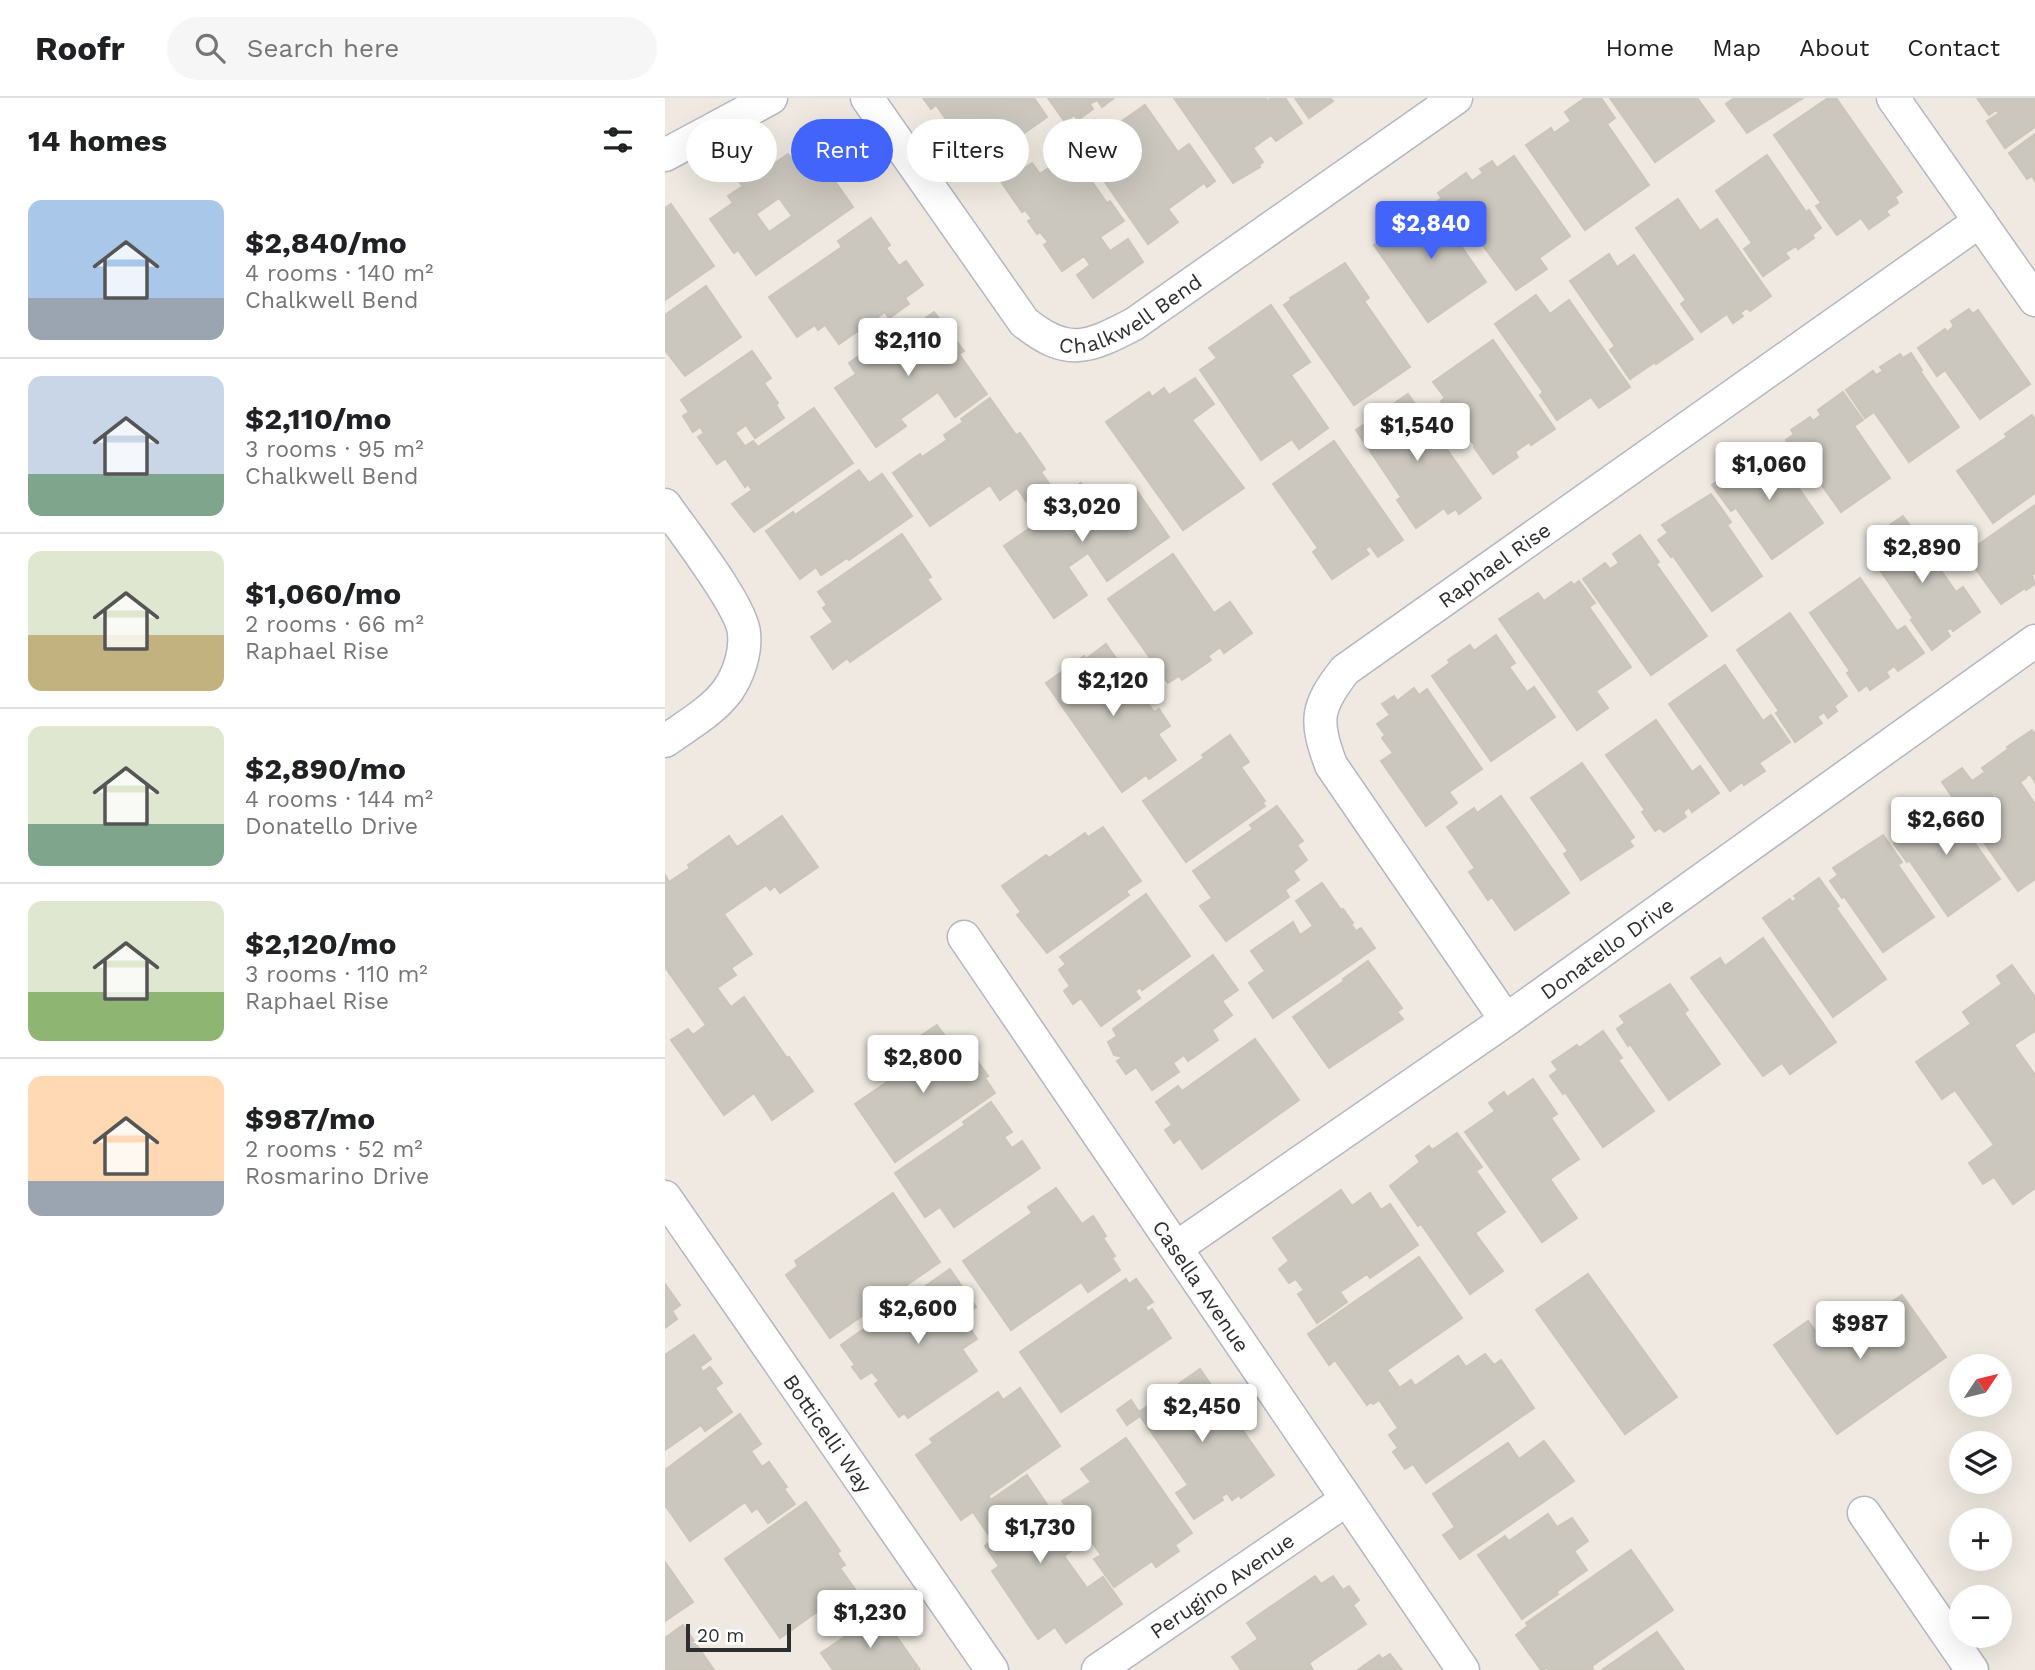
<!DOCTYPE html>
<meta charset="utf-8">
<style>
:root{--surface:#fff;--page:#f6f6f6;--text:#202124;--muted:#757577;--line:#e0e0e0;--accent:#4264fb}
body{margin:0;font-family:"Work Sans",sans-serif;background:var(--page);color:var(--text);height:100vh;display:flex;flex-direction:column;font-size:26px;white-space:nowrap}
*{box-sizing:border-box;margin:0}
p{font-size:23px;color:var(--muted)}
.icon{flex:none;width:38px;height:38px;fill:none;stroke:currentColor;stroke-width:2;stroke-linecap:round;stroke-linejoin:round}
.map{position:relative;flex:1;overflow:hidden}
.panel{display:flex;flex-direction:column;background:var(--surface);width:665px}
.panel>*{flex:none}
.guide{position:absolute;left:21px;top:21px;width:665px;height:63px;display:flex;gap:14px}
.needle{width:46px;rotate:55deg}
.controls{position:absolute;left:1284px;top:1256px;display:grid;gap:14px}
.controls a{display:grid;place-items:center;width:63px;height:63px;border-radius:50%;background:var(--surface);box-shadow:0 7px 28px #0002;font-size:35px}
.scale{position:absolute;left:21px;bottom:18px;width:105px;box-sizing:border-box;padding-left:7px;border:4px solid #2e2e2e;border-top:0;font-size:19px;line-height:24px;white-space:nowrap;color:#2e2e2e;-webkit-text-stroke:5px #fff;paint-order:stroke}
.price{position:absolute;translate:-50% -60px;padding:0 16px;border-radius:7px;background:#fff;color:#222;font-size:23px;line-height:46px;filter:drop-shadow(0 2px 4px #0008)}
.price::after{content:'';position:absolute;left:50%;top:42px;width:21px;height:16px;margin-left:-10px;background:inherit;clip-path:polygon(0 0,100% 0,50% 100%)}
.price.active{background:var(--accent);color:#fff}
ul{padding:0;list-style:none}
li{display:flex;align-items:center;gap:21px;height:175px;padding:0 28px}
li+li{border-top:2px solid var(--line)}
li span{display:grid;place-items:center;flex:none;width:196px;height:140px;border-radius:14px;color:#555}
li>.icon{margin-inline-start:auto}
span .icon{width:84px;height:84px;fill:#fffc;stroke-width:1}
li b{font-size:30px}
h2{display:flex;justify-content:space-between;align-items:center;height:84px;padding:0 28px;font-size:30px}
.chip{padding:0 24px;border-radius:32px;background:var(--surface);box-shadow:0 7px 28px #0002;font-size:24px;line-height:63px}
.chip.active{background:var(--accent);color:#fff}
header{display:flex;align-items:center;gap:42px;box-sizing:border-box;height:98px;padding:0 35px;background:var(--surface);border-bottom:2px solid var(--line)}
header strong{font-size:33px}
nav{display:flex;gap:38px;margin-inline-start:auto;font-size:24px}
.search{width:490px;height:63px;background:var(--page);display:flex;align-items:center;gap:18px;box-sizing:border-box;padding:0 24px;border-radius:38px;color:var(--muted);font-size:26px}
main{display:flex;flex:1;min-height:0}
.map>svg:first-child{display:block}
.building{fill:#cbc7bf;stroke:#cbc5ba;stroke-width:2;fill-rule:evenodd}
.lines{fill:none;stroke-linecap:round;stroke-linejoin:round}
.street-casing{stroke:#b4b7c1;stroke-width:35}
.street{stroke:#fff;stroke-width:32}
.labels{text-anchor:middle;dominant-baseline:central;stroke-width:5;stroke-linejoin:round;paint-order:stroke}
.street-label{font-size:21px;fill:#2e2e2e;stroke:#fff}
</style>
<header>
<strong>Roofr</strong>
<div class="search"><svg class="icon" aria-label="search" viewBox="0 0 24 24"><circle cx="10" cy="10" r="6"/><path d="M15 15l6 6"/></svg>Search here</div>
<nav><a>Home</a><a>Map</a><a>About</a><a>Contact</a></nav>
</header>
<main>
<section class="panel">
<h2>14 homes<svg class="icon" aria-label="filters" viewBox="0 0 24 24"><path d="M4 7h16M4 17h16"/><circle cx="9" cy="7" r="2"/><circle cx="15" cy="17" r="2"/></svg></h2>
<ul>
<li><span style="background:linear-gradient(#a9c7e8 70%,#9aa5b1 0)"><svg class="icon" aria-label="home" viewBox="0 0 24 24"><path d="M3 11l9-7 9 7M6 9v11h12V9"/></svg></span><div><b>$2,840/mo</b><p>4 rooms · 140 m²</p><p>Chalkwell Bend</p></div></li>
<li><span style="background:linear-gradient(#c9d6e8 70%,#7fa58c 0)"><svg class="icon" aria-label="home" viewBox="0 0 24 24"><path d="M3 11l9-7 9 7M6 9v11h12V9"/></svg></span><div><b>$2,110/mo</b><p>3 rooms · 95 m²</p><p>Chalkwell Bend</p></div></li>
<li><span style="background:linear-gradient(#dfe7d0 60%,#c2b280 0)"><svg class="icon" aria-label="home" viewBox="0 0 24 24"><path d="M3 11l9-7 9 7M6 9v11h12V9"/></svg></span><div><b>$1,060/mo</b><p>2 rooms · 66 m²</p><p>Raphael Rise</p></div></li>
<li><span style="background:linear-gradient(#dfe7d0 70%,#7fa58c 0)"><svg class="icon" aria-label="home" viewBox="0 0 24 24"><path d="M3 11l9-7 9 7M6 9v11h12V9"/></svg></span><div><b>$2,890/mo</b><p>4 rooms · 144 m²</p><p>Donatello Drive</p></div></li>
<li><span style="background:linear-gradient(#dfe7d0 65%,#8fb573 0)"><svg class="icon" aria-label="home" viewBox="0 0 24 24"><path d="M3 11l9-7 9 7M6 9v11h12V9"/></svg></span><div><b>$2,120/mo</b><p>3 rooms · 110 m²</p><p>Raphael Rise</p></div></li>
<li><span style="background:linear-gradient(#ffd9b3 75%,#9aa5b1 0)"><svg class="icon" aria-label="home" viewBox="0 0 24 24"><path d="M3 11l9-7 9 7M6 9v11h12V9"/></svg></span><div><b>$987/mo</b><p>2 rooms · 52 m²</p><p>Rosmarino Drive</p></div></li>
</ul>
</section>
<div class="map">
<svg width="1370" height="1572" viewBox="0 0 1370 1572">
<rect width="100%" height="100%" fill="#efe9e1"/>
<g class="building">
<polygon points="258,0 369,0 382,19 332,54 334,57 313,72 287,36 290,34 271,7 266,11"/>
<polygon points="383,0 449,0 437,9 432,2 425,6 428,11 413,22 409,17 400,24"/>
<polygon points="509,0 601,0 602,3 606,0 620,0 637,25 611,43 606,37 588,50 598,64 594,67 595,69 568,85"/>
<polygon points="630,0 665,0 668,3 644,20"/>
<polygon points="920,0 936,0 950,20 942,26 984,87 920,132 861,47 886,30 889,35 906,23 900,14"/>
<polygon points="945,0 1032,0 1049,23 990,64"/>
<polygon points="1069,0 1138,0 1082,35 1061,6"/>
<polygon points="1163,0 1171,0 1237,94 1230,99 1233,105 1221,113 1224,117 1204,131 1196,120 1172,137 1151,108 1156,105 1109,37"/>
<polygon points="1312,0 1370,0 1370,29 1340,50 1322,23 1334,15 1331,12 1324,17"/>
<polygon points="480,7 513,54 524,46 550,83 542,89 539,85 503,111 513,124 483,146 417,51"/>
<polygon points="1370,36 1370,83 1367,78 1362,81 1344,55"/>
<path d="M148,52L188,109L91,177L73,152L69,155L45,121L68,105L63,98L78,88L75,85L92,73L94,76L123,56L130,65ZM114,100L127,118L104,134L91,116Z"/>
<polygon points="406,54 442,105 445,103 459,123 435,139 445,153 463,141 478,164 428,200 412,177 425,167 419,158 397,173 379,147 383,144 375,134 372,136 363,123 367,121 360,112 357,114 337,85 367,65 375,76"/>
<polygon points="1102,57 1141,114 1144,112 1156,130 1147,137 1149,140 1133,151 1131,148 1120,155 1124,160 1098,178 1079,151 1087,145 1051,93"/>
<polygon points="849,58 905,138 874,160 882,171 851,192 802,126 817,116 813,110 793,124 773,95 801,75 807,83 818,75 815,71 827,63 832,70"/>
<polygon points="777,100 797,128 787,135 821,184 763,224 709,147 736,128 739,133 753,124 750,119"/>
<polygon points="1013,101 1035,133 1052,121 1106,198 1085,213 1082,210 1075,215 1078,218 1068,225 1062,216 1036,234 1016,206 1021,202 971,130"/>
<polygon points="6,106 49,168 0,202 0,110"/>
<polygon points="206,120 225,147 221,150 234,168 241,163 258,187 240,200 244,206 224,220 220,214 174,246 160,227 153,232 150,227 132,239 104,199 177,149 173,143"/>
<polygon points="944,156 952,169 969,157 1028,241 991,266 990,264 965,281 945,252 950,248 905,183"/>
<polygon points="680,165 704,200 699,203 745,269 689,307 619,207 626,202 625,200"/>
<polygon points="41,188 76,239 20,278 0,252 0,217"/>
<polygon points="871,197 885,216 904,202 965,289 934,310 926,299 892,322 875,297 878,294 830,226"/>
<polygon points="606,207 645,264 626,277 663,330 634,351 627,341 596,362 535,272 552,260 544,250"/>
<polygon points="1304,211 1308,216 1313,212 1365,286 1315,321 1280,272 1272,278 1253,250 1280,231 1282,234 1289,228 1286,223"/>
<polygon points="269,214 299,253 294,256 322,296 290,319 273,294 235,321 241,328 211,349 170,290 191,276 184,265 228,234 232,240"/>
<polygon points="828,242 890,331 866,347 864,344 850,354 853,359 828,376 809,349 810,348 776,303 780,300 768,284"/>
<polygon points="87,253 106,280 99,285 113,305 111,307 119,320 90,340 81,327 70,335 79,347 52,366 33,339 39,335 35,329 28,334 18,318 24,314 16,302"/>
<polygon points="1246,255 1257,272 1255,273 1294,329 1244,364 1209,314 1200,320 1181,292 1208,273 1211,277 1218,273 1215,269 1235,256 1238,260"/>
<polygon points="530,280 549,306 527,322 579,390 518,432 441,324 484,294 487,299 499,290 504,297"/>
<polygon points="1178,294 1198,322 1189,328 1225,380 1176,414 1136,358 1133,360 1121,342 1129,336 1126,332 1145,319 1148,323 1156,317 1153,312"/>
<polygon points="743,296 816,400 794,416 791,411 783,416 779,410 751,430 732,402 736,399 691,332"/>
<polygon points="325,300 351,337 355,335 380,371 376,374 385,387 361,403 352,390 335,402 325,387 265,428 228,375 255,356 257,359 282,342 279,337 298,324 296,321"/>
<polygon points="149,310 188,365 89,434 67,406 87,392 83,386 80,389 61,361 88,343 93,349"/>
<polygon points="1367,317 1370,322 1370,395 1328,425 1292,373 1342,339 1340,336"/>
<polygon points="669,343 738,442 713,459 705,448 700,451 704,456 667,481 648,454 653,450 608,386"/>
<polygon points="1099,348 1103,354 1107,352 1158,425 1107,461 1071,410 1066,413 1047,387 1073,369 1076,373 1081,370 1077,363"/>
<polygon points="194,372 204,385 217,376 247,418 184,462 182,460 156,477 151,469 135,481 101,433 128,414 130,417"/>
<polygon points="416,385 442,423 454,414 450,409 472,393 504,439 442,483 423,455 403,469 422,497 389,520 339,448 378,421 374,415"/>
<polygon points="1046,396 1066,424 1062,427 1097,478 1047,513 1008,458 1006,459 993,442 1003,435 997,427"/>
<polygon points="1370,407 1370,475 1367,477 1370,486 1361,492 1360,490 1336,506 1300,456"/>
<polygon points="1238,418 1291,494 1298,489 1315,514 1288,533 1286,530 1281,532 1285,538 1267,552 1246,522 1248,520 1213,469 1217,466 1208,453 1222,444 1215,434"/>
<polygon points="237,436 266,479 262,481 276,501 185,564 182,560 168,571 146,539 168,524 158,510 162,507 153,494"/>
<polygon points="975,437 994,464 991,466 1042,538 986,577 918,481 940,465 945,471 954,465 948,456"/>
<polygon points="508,456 549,515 565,504 587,535 559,555 555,549 543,558 546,562 517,582 514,578 503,585 443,501"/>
<polygon points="1195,480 1232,533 1240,528 1259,555 1233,573 1229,568 1221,574 1224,579 1205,592 1202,587 1194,593 1182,575 1185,573 1145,515"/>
<polygon points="914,483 930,505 924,509 966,569 931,593 943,610 912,632 834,521 873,495 879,503 906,484 909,487"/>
<polygon points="1125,515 1182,598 1169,608 1172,613 1163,620 1159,614 1152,619 1157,625 1130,644 1111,615 1114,613 1072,552"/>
<polygon points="831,537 850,565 844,569 862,594 869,589 890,619 826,663 767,578 785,565 783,562 805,547 809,553"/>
<polygon points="441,546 489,614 494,611 505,628 493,636 511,662 484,681 481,677 457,694 381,585 419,558 421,561"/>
<polygon points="1060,567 1098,623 1106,617 1125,644 1094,665 1100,673 1079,687 1077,684 1065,693 1004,606"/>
<polygon points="749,590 754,597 762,591 817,671 784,694 792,705 761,728 716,663 728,655 717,640 720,637 712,626 725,617 717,606 729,598 732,603"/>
<polygon points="991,622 1027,674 1035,668 1054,695 1027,714 1024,709 1018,714 1021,719 999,734 995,730 990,733 977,714 980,712 941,657"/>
<polygon points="1367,632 1370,636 1370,684 1365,676 1362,678 1342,649"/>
<polygon points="565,637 584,664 576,669 600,703 597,705 600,708 521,764 478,703 539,660 537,657"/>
<polygon points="1342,652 1361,680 1355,684 1370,706 1370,781 1353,793 1277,684 1297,670 1307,683 1320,674 1317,670"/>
<polygon points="917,665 969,739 964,743 968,748 916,782 899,756 903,753 866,700"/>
<polygon points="836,698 904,795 850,832 827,799 823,802 804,774 810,770 782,729 809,710 812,715"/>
<polygon points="1282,701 1302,729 1299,730 1335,781 1283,818 1244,762 1242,764 1229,746 1239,739 1233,732"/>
<polygon points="612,708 638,743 632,747 642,762 628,773 634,782 620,792 624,799 561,843 535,808 547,800 528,773 588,731 585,727"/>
<polygon points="117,718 153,769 115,795 110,788 105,792 101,787 59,816 87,856 66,870 71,877 52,890 66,909 79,899 122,960 124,959 148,993 107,1022 89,995 59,1017 6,942 23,931 28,937 41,927 0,869 0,777 4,784 25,770 23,767 64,738 72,749"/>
<polygon points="438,729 476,783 461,793 464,797 382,855 352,817 356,814 337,788 381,757 384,760 420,735 423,739"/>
<polygon points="1218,737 1237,764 1233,767 1269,819 1218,854 1179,798 1177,800 1165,783 1173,777 1168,770"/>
<polygon points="1154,780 1174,808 1171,810 1221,881 1168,919 1098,820 1125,801 1127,804 1132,801 1129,798"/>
<polygon points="657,785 676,812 678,811 688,825 686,826 691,833 696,830 710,850 608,920 584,885 600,873 586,853 628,824 635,837 648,828 631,803"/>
<polygon points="481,796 525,858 477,892 475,889 470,893 475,900 436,928 416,900 408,906 399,893 405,888 394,872 401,866 395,859"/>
<polygon points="1098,840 1171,944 1125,976 1117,965 1098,978 1026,880 1055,860 1060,868"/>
<polygon points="548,857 573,892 557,903 567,917 547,932 553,942 523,963 519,957 508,965 514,974 487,992 471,969 461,976 452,963 458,959 449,957 443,944 452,938 448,931"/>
<polygon points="703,863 737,910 732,914 738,921 664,970 628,919 679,883 678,881"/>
<polygon points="1347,867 1370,899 1370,933 1349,947 1370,977 1370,1090 1348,1106 1329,1079 1318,1086 1304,1065 1329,1047 1290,992 1277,1001 1251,964 1306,926 1298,914 1337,886 1332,878"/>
<polygon points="1005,886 1023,912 1019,915 1055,966 1004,1002 965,946 963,948 952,931 960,925 955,918"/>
<polygon points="272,927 290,952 285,956 296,972 311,961 323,978 320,980 330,995 230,1064 190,1006 238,973 228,957"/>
<polygon points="938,933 957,960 953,962 989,1013 938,1049 900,994 898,996 885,978 893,972 887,964 912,947 914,950"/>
<polygon points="590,941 634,1002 537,1071 515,1040 509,1045 500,1032 507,1027 491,1004 513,988 517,993"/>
<polygon points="868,981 892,1016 886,1020 914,1061 885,1081 912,1120 877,1144 800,1034 830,1013 824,1005 839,994 842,999"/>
<polygon points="326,1004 347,1034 339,1039 347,1050 357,1043 375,1070 289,1129 275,1109 260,1119 230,1075 300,1027 298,1024"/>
<polygon points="792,1035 817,1069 811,1073 840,1114 810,1135 838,1173 805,1196 756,1126 753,1128 725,1088 755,1064 751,1058 764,1048 767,1052"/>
<polygon points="391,1090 417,1126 428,1118 441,1138 438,1140 450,1158 447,1160 455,1172 423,1194 416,1184 346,1232 298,1163 367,1115 363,1109"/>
<polygon points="676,1092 687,1108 705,1095 716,1112 725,1106 753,1147 705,1180 702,1176 675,1194 682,1204 652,1225 633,1196 639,1192 631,1181 624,1185 614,1171 624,1163 608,1140"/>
<polygon points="228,1095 275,1164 165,1240 121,1177 133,1168 130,1163"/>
<polygon points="754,1159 797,1220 722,1272 734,1289 708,1306 706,1304 702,1307 670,1262 664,1267 643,1236"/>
<polygon points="285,1171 311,1209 297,1219 312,1241 297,1251 312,1273 243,1320 239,1315 234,1319 210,1286 214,1283 207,1274 196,1281 187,1269 190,1267 176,1247"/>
<polygon points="923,1176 1012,1299 960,1336 871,1212"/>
<polygon points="461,1181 464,1186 471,1181 488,1204 480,1209 483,1214 487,1211 506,1240 396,1314 355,1254"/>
<polygon points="0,1186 15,1207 7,1213 12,1221 0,1230"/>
<polygon points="1237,1197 1281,1259 1172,1336 1109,1247 1143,1223 1151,1234 1165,1223 1177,1239"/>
<polygon points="29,1237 46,1261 35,1269 38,1274 45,1269 57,1285 50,1290 67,1314 40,1333 36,1327 0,1352 0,1257"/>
<polygon points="820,1256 829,1267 836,1262 869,1310 761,1385 748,1366 740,1371 728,1354 733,1350 724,1337 733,1330 715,1303 746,1282 750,1288 793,1258 801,1269"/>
<polygon points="535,1271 609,1377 576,1400 574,1397 567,1402 562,1395 556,1399 558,1402 529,1421 511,1395 523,1387 475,1318 462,1327 452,1312 466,1302 474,1314"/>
<polygon points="355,1290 395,1348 323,1398 326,1401 296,1422 251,1357 268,1345 265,1341 333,1294 338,1302"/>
<polygon points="75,1316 96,1346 86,1353 97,1369 104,1364 122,1389 119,1391 130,1406 103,1425 92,1410 87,1414 80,1404 25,1443 0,1407 0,1372"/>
<polygon points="461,1340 527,1435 510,1447 514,1453 491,1469 487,1463 449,1489 429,1461 436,1457 397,1403 426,1384 416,1371"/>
<polygon points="879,1343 909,1383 795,1461 778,1437 790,1429 768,1396 843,1345 854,1361"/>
<polygon points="362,1377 394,1424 391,1426 409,1451 399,1458 422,1490 438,1479 457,1506 401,1545 390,1529 373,1541 327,1473 334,1468 320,1448 327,1442 308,1414"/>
<polygon points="141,1404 175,1453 172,1455 180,1467 175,1470 192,1494 167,1511 163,1506 115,1540 60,1461"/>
<polygon points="883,1416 892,1429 907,1420 923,1443 909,1453 922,1472 891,1494 893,1496 857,1521 813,1457 840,1438 844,1443"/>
<polygon points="966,1452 1008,1512 927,1568 928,1572 884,1572 882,1570 876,1572 851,1537 863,1528 861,1525"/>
<polygon points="0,1464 28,1504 0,1523"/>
<polygon points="650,1478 656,1486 668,1478 678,1492 684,1488 694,1502 688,1507 701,1526 644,1565 648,1572 576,1572 567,1559 593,1541 582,1525"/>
<polygon points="215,1515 255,1572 168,1572 156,1555"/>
<polygon points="18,1527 49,1572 0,1572 0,1540"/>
<polygon points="992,1534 1019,1572 937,1572"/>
<polygon points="725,1556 737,1572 693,1572 714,1557 717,1561"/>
</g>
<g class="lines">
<g class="street-casing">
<g id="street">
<path id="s1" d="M202,0L359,224C402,259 423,250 469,226L791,0"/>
<polyline points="1228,0 1370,202"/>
<polyline points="0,57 106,0"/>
<path d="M0,407C18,433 77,508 79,535C81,554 74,576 63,592C48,613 21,628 0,643"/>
<path id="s2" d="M299,839L798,1572"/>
<path id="s3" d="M841,922L666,667C650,623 650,610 680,572L1315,123"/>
<path id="s4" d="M0,1099L327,1572"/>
<path id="s5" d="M511,1150L841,922L1370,543"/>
<polyline points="1199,1415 1307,1572"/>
<path id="s6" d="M433,1572L681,1402"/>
</g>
</g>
<use href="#street" class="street"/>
</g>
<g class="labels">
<g class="street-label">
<text stroke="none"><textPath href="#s1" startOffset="394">Chalkwell Bend</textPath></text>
<text stroke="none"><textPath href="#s3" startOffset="595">Raphael Rise</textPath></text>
<text stroke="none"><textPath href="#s5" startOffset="525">Donatello Drive</textPath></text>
<text stroke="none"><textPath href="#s2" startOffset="422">Casella Avenue</textPath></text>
<text stroke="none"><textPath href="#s4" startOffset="287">Botticelli Way</textPath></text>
<text stroke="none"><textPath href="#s6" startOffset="150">Perugino Avenue</textPath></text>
</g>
</g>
</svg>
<div class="controls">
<a><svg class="needle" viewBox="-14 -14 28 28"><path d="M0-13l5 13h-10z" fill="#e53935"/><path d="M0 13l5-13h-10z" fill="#757577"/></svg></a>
<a><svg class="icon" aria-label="layers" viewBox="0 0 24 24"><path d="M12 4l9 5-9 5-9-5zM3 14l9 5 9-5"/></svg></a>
<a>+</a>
<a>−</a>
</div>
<div class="scale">20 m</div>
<b class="price active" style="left:766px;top:163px">$2,840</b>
<b class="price" style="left:243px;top:280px">$2,110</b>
<b class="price" style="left:752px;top:365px">$1,540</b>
<b class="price" style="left:1104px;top:404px">$1,060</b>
<b class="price" style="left:417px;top:446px">$3,020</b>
<b class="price" style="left:1257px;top:487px">$2,890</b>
<b class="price" style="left:448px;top:620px">$2,120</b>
<b class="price" style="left:1281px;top:759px">$2,660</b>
<b class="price" style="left:258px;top:997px">$2,800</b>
<b class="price" style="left:253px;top:1248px">$2,600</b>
<b class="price" style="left:1195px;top:1263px">$987</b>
<b class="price" style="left:537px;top:1346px">$2,450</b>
<b class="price" style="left:375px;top:1467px">$1,730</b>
<b class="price" style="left:205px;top:1552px">$1,230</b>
<div class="guide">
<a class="chip">Buy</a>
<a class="chip active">Rent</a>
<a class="chip">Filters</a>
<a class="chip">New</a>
</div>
</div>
</main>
